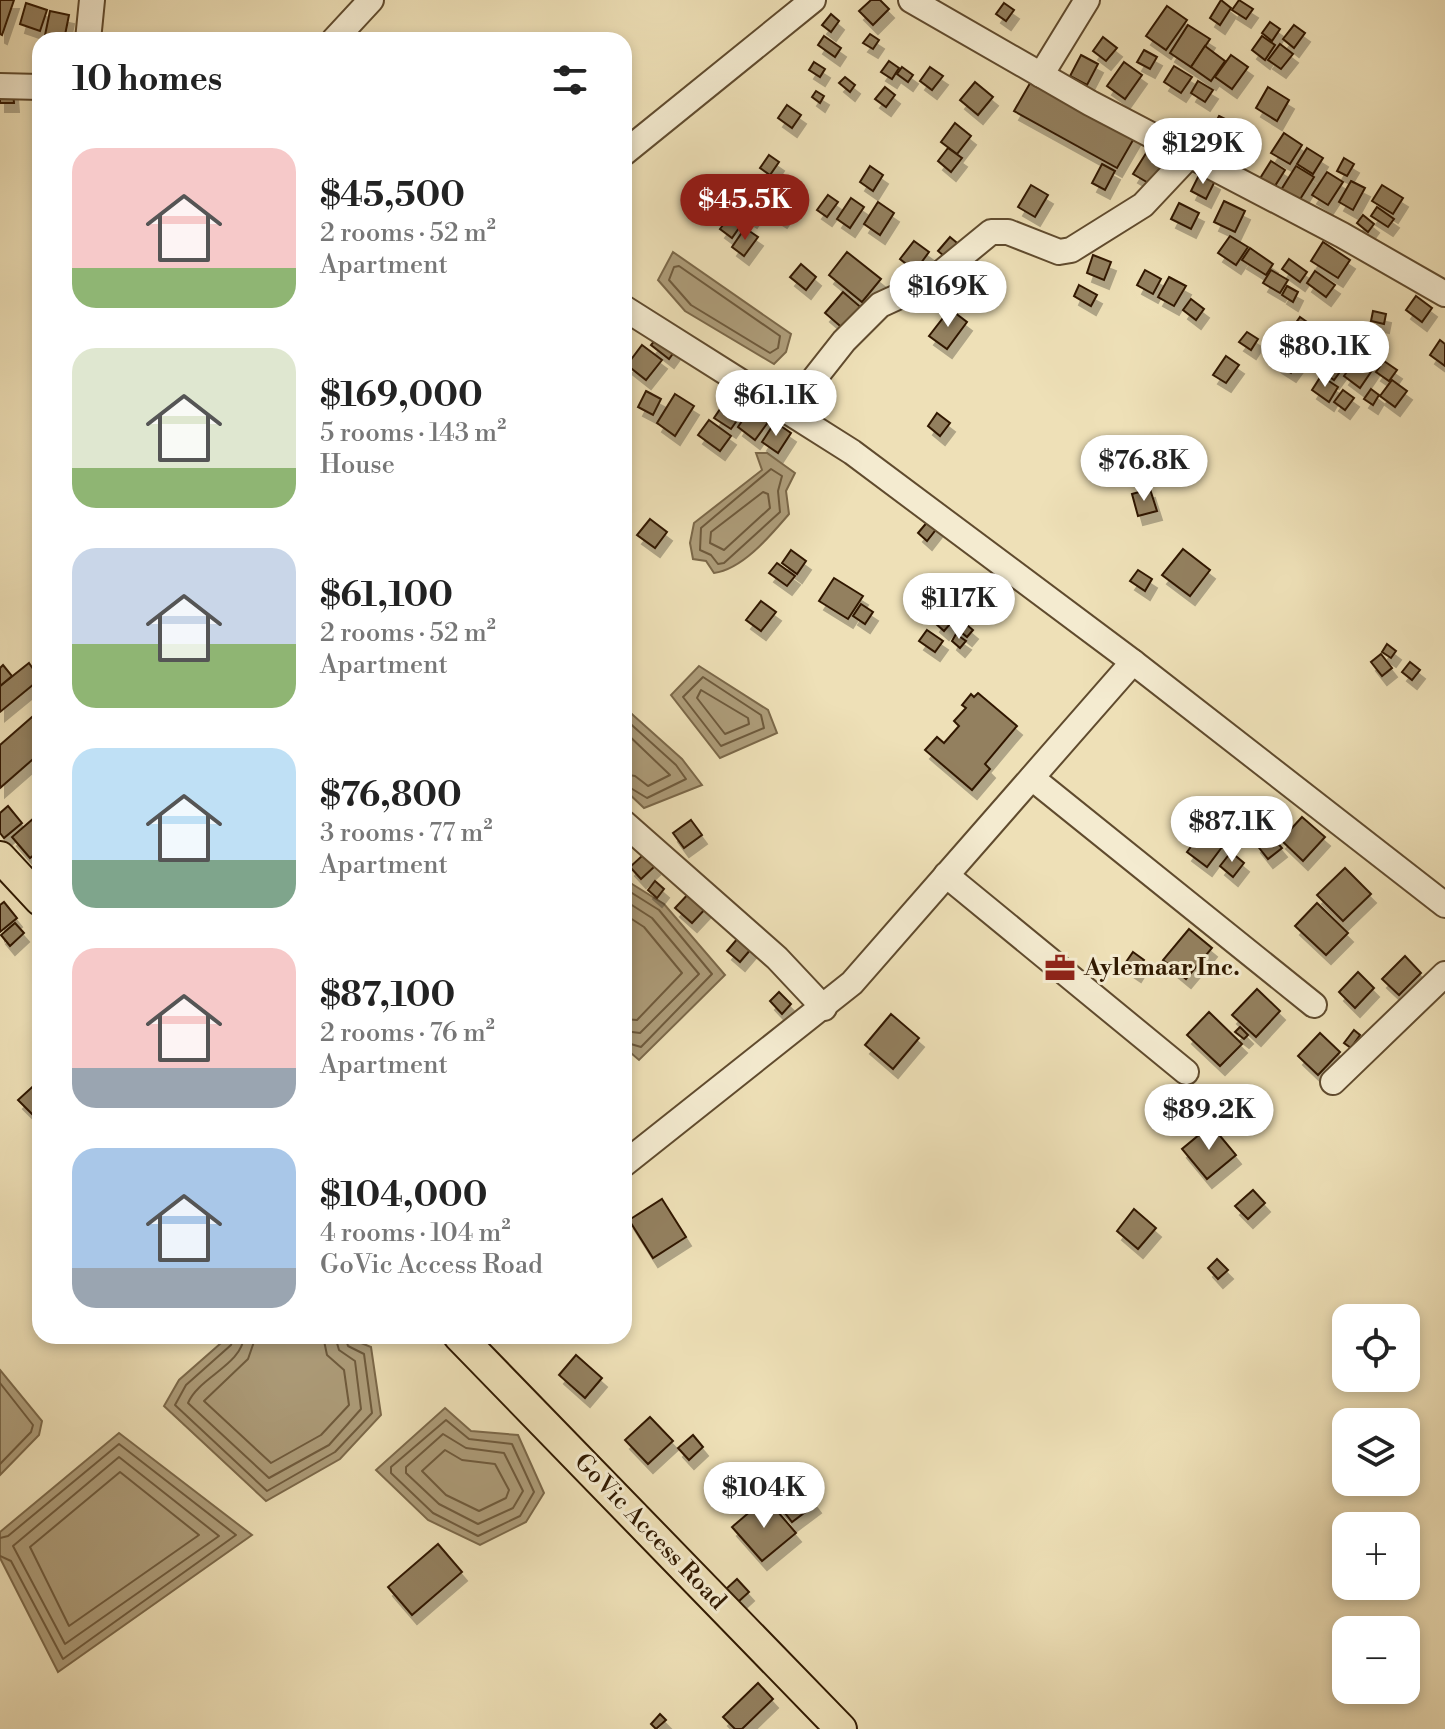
<!DOCTYPE html>
<meta charset="utf-8">
<style>
:root{--surface:#fff;--page:#f6f6f6;--text:#222;--muted:#767676;--accent:#8f2418}
body{margin:0;font-family:"Libre Bodoni",serif;background:var(--page);color:var(--text);height:100vh;display:flex;flex-direction:column;font-size:30px;white-space:nowrap}
*{box-sizing:border-box;margin:0}
p{font-size:26px;color:var(--muted)}
.icon{flex:none;width:44px;height:44px;fill:none;stroke:currentColor;stroke-width:2;stroke-linecap:round;stroke-linejoin:round}
.map{position:relative;flex:1;overflow:hidden}
.sheet{position:absolute;left:32px;top:32px;width:600px;height:1312px;display:flex;flex-direction:column;background:var(--surface);border-radius:24px;box-shadow:0 4px 12px #0003}
.sheet>*{flex:none}
.tools{position:absolute;left:1332px;top:1304px;display:grid;gap:16px}
.tools a{display:grid;place-items:center;width:88px;height:88px;border-radius:16px;background:var(--surface);box-shadow:0 4px 12px #0003;font-size:40px}
.price{position:absolute;translate:-50% -68px;padding:0 18px;border-radius:28px;background:#fff;color:#222;font-size:26px;line-height:52px;filter:drop-shadow(0 2px 4px #0008)}
.price::after{content:'';position:absolute;left:50%;top:48px;width:24px;height:18px;margin-left:-12px;background:inherit;clip-path:polygon(0 0,100% 0,50% 100%)}
.price.current{background:var(--accent);color:#fff}
ul{padding:0;list-style:none}
li{display:flex;align-items:center;gap:24px;height:200px;padding:0 40px}
li span{display:grid;place-items:center;flex:none;width:224px;height:160px;border-radius:24px;color:#555}
li>.icon{margin-inline-start:auto}
span .icon{width:96px;height:96px;fill:#fffc;stroke-width:1}
li b{font-size:34px}
h2{display:flex;justify-content:space-between;align-items:center;height:96px;padding:0 40px;font-size:34px}
.map>svg:first-child{display:block}
.water{fill:#ad9c79;stroke:#7b6849;stroke-width:2}
.lines{fill:none;stroke-linecap:round;stroke-linejoin:round}
.shore{stroke:#6e5a3c;stroke-width:2}
.building{fill:#93805f;stroke:#301900;stroke-width:2;filter:url(#shadow)}
.minor-casing{stroke:#604b2e;stroke-width:28}
.major-casing{stroke:#301900;stroke-width:34}
.minor{stroke:#f4ebd0;stroke-width:24}
.major{stroke:#eee0b7;stroke-width:30}
.labels{text-anchor:middle;dominant-baseline:central;stroke-width:6;stroke-linejoin:round;paint-order:stroke}
.poi-label{font-size:24px;font-weight:bold;fill:#301900;stroke:#f4ebd0;text-anchor:start}
.street-label{font-size:24px;fill:#301900;stroke:#f4ebd0}
</style>
<div class="map">
<svg width="1445" height="1729" viewBox="0 0 1445 1729">
<defs>
<filter id="shadow"><feDropShadow dx="5" dy="9" stdDeviation="0" flood-color="#0004"/></filter>
</defs>
<rect width="100%" height="100%" fill="#eee0b7"/>
<filter id="stains"><feTurbulence type="fractalNoise" baseFrequency=".0025" numOctaves="4"/><feColorMatrix values="0 0 0 0 .2 0 0 0 0 .09 0 0 0 0 .02 0 0 0 .5 -.17"/></filter>
<radialGradient id="worn" r=".72"><stop offset=".6" stop-color="#630" stop-opacity="0"/><stop offset="1" stop-color="#630" stop-opacity=".3"/></radialGradient>
<g class="water">
<polygon points="673,252 791,334 786,352 774,364 685,311 658,280"/>
<path d="M756,453H767L795,473L786,491L789,514C770,536 743,569 714,573L706,561L693,559L690,543L694,523L762,470Z"/>
<polygon points="699,666 768,710 777,733 720,758 671,695"/>
<polygon points="624,707 682,759 702,785 644,808 624,789"/>
<polygon points="624,879 664,904 725,975 639,1060 624,1047"/>
<polygon points="229,1336 344,1336 371,1347 381,1415 340,1459 266,1501 164,1406 179,1380"/>
<polygon points="0,1370 42,1421 39,1435 0,1475"/>
<polygon points="445,1408 471,1431 518,1435 544,1493 526,1522 480,1545 428,1520 376,1470"/>
<polygon points="119,1433 252,1535 58,1672 0,1558 0,1532"/>
</g>
<g class="lines">
<g class="shore">
<polygon points="679,266 780,336 778,348 770,353 691,305 669,280 674,267"/>
<polygon points="771,469 782,476 778,491 780,512 724,563 718,564 711,555 700,550 701,528"/>
<polygon points="763,492 768,494 770,508 724,550 710,543 711,532"/>
<polygon points="703,677 761,715 764,728 721,746 683,697"/>
<polygon points="701,690 748,718 749,724 725,734 697,698"/>
<polyline points="624,718 676,765 686,779 647,798 624,784"/>
<polyline points="624,731 670,775 648,786 635,776 624,774"/>
<polyline points="624,888 659,910 712,974 641,1047 624,1042"/>
<polyline points="624,900 652,918 699,974 640,1033 624,1031"/>
<polyline points="624,914 644,927 682,973 637,1020 624,1019"/>
<polyline points="234,1336 231,1345 186,1385 175,1405 267,1491 335,1452 372,1413 364,1354 348,1346 345,1336"/>
<path d="M244,1336C242,1365 199,1377 188,1403L269,1478L329,1445L361,1409L355,1361L339,1350L335,1336"/>
<polyline points="256,1336 248,1359 204,1401 271,1463 321,1435 349,1405 344,1370 327,1355 323,1336"/>
<polyline points="0,1383 33,1425 31,1432 0,1464"/>
<polygon points="446,1420 469,1439 512,1444 534,1492 520,1516 478,1536 433,1513 391,1473 391,1467"/>
<polygon points="443,1434 466,1448 504,1453 523,1491 513,1508 478,1524 439,1504 406,1473 406,1467"/>
<polygon points="445,1450 462,1460 495,1464 509,1490 506,1498 479,1511 446,1495 422,1471"/>
<polygon points="119,1457 219,1536 65,1644 13,1546"/>
<polygon points="120,1472 199,1535 69,1626 30,1547"/>
<polyline points="0,1538 8,1536 119,1444 236,1535 63,1659 11,1561 0,1556"/>
</g>
</g>
<g class="building">
<polygon points="0,0 14,0 2,35 0,34"/>
<polygon points="871,0 880,0 889,9 873,25 859,11"/>
<polygon points="1221,0 1231,8 1220,25 1210,18"/>
<polygon points="1239,0 1253,9 1246,19 1232,10"/>
<polygon points="26,3 47,10 40,31 20,24"/>
<polygon points="1004,3 1014,10 1006,21 996,14"/>
<polygon points="1167,6 1187,20 1166,50 1146,36"/>
<polygon points="50,11 69,15 64,40 44,40"/>
<polygon points="831,14 839,21 831,32 822,25"/>
<polygon points="1270,22 1280,29 1272,41 1262,33"/>
<polygon points="1188,25 1210,39 1191,67 1170,53"/>
<polygon points="1294,25 1305,33 1294,48 1283,39"/>
<polygon points="870,34 879,40 873,49 863,43"/>
<polygon points="824,36 841,48 835,57 818,45"/>
<polygon points="1262,36 1275,45 1265,60 1252,50"/>
<polygon points="1103,37 1117,48 1106,61 1093,51"/>
<polygon points="1280,44 1293,54 1281,69 1268,60"/>
<polygon points="1205,46 1225,61 1211,81 1191,67"/>
<polygon points="1144,50 1157,57 1150,69 1137,62"/>
<polygon points="1081,55 1098,64 1087,85 1070,76"/>
<polygon points="1231,55 1248,67 1232,89 1215,77"/>
<polygon points="889,61 899,68 892,79 881,72"/>
<polygon points="814,62 825,69 820,77 809,70"/>
<polygon points="1124,62 1142,75 1125,99 1107,86"/>
<polygon points="1174,66 1192,77 1181,93 1164,82"/>
<polygon points="902,67 913,75 908,82 897,74"/>
<polygon points="930,67 943,76 932,90 920,81"/>
<polygon points="845,77 855,85 850,92 839,83"/>
<polygon points="1033,78 1136,135 1117,168 1014,111"/>
<polygon points="1198,81 1213,90 1205,102 1191,93"/>
<polygon points="975,82 993,97 978,115 960,100"/>
<polygon points="885,87 895,95 886,107 875,99"/>
<polygon points="1268,87 1289,100 1277,121 1256,108"/>
<polygon points="0,90 13,90 14,103 0,103"/>
<polygon points="816,91 824,96 820,103 812,97"/>
<polygon points="787,105 801,115 792,128 778,118"/>
<polygon points="1219,116 1237,125 1232,135 1214,125"/>
<polygon points="955,123 971,136 957,154 941,142"/>
<polygon points="1284,133 1302,145 1290,164 1271,153"/>
<polygon points="948,148 962,158 951,172 938,161"/>
<polygon points="1307,148 1323,158 1313,174 1297,164"/>
<polygon points="1148,150 1171,164 1157,188 1133,174"/>
<polygon points="769,155 779,162 770,175 760,168"/>
<polygon points="1344,158 1354,164 1347,176 1337,171"/>
<polygon points="1271,161 1285,170 1273,189 1259,180"/>
<polygon points="1102,164 1115,171 1105,190 1092,183"/>
<polygon points="870,166 883,175 873,191 860,182"/>
<polygon points="1296,166 1314,177 1299,201 1281,190"/>
<polygon points="1327,172 1343,182 1328,205 1312,195"/>
<polygon points="1200,173 1215,181 1206,199 1191,191"/>
<polygon points="747,179 769,193 752,219 730,205"/>
<polygon points="1351,181 1365,188 1353,210 1339,202"/>
<polygon points="1031,185 1048,195 1035,217 1018,207"/>
<polygon points="1382,185 1403,198 1393,214 1372,201"/>
<polygon points="775,195 791,206 782,219 766,209"/>
<polygon points="828,195 838,202 827,217 817,210"/>
<polygon points="851,198 864,207 850,228 837,219"/>
<polygon points="1224,201 1245,211 1235,232 1214,222"/>
<polygon points="878,202 894,213 880,235 864,224"/>
<polygon points="1179,203 1199,213 1191,229 1171,219"/>
<polygon points="1377,207 1394,219 1388,227 1371,216"/>
<polygon points="1363,215 1374,224 1368,232 1357,223"/>
<polygon points="729,217 741,225 732,238 720,229"/>
<polygon points="745,228 758,237 744,256 732,247"/>
<polygon points="1230,236 1248,247 1236,265 1218,253"/>
<polygon points="950,237 962,247 950,261 938,251"/>
<polygon points="914,241 929,252 915,271 900,259"/>
<polygon points="1323,242 1350,260 1338,278 1311,261"/>
<polygon points="1250,248 1273,264 1266,275 1242,260"/>
<polygon points="847,252 881,279 862,302 829,275"/>
<polygon points="1093,255 1111,262 1104,280 1087,273"/>
<polygon points="1289,259 1307,272 1300,282 1282,269"/>
<polygon points="801,264 816,277 806,290 790,277"/>
<polygon points="1145,270 1161,279 1153,294 1137,285"/>
<polygon points="1271,270 1288,280 1280,293 1263,283"/>
<polygon points="1315,271 1335,285 1326,297 1307,283"/>
<polygon points="1169,277 1186,286 1174,306 1158,297"/>
<polygon points="1079,285 1097,295 1091,306 1074,296"/>
<polygon points="1287,286 1298,292 1293,302 1282,295"/>
<polygon points="843,292 864,310 846,331 825,313"/>
<polygon points="1416,296 1432,308 1422,322 1406,310"/>
<polygon points="1191,299 1204,309 1196,320 1183,310"/>
<polygon points="950,309 967,322 947,349 929,336"/>
<polygon points="1373,311 1386,314 1384,324 1371,321"/>
<polygon points="1300,317 1320,331 1308,349 1288,334"/>
<polygon points="1247,332 1258,339 1251,350 1239,342"/>
<polygon points="660,334 677,348 669,359 651,345"/>
<polygon points="1333,340 1353,354 1334,380 1315,366"/>
<polygon points="1440,340 1445,344 1445,366 1430,355"/>
<polygon points="642,345 662,360 646,380 627,365"/>
<polygon points="1285,353 1299,362 1291,373 1277,364"/>
<polygon points="1359,355 1375,366 1360,388 1344,376"/>
<polygon points="1226,356 1239,365 1226,383 1213,375"/>
<polygon points="1384,361 1397,370 1389,381 1376,372"/>
<polygon points="1321,376 1338,387 1329,402 1312,390"/>
<polygon points="1392,380 1407,391 1395,407 1380,396"/>
<polygon points="1371,389 1379,395 1373,405 1364,399"/>
<polygon points="733,390 750,402 731,429 714,418"/>
<polygon points="1343,390 1354,398 1345,410 1334,402"/>
<polygon points="646,391 661,399 653,415 638,407"/>
<polygon points="675,394 694,406 675,436 657,423"/>
<polygon points="758,397 777,410 755,440 738,427"/>
<polygon points="937,413 950,423 940,436 928,426"/>
<polygon points="709,420 731,436 720,451 698,435"/>
<polygon points="775,422 791,433 778,453 762,442"/>
<polygon points="1150,489 1157,511 1138,516 1132,494"/>
<polygon points="650,519 667,532 655,548 637,535"/>
<polygon points="929,520 938,527 927,541 918,533"/>
<polygon points="1183,549 1210,570 1190,596 1162,575"/>
<polygon points="791,550 806,561 797,574 782,563"/>
<polygon points="777,563 795,576 787,586 769,573"/>
<polygon points="1138,570 1152,579 1145,591 1130,581"/>
<polygon points="834,578 863,596 848,619 819,601"/>
<polygon points="761,601 776,612 761,631 746,620"/>
<polygon points="861,604 873,612 865,624 853,616"/>
<polygon points="941,615 951,623 944,631 935,623"/>
<polygon points="961,620 973,630 967,637 956,628"/>
<polygon points="927,630 943,641 935,652 919,641"/>
<polygon points="956,634 966,641 960,648 952,641"/>
<polygon points="1387,644 1396,651 1391,658 1382,652"/>
<polygon points="1381,654 1392,668 1382,676 1371,662"/>
<polygon points="1410,662 1420,670 1412,680 1402,672"/>
<polygon points="29,663 40,679 0,712 0,686"/>
<polygon points="3,665 12,676 0,686 0,668"/>
<polygon points="978,693 1017,726 985,764 990,769 972,790 925,750 937,737 944,743 959,726 954,721 966,708 962,705 971,694 974,697"/>
<polygon points="40,710 40,753 0,788 0,745"/>
<polygon points="8,806 22,823 4,838 0,833 0,813"/>
<polygon points="1302,817 1325,837 1303,861 1281,840"/>
<polygon points="34,818 40,825 40,850 30,858 12,837"/>
<polygon points="691,820 702,835 684,848 673,833"/>
<polygon points="1205,828 1225,843 1207,867 1187,852"/>
<polygon points="1269,833 1282,848 1268,859 1256,844"/>
<polygon points="1231,852 1244,863 1233,877 1220,866"/>
<polygon points="643,855 655,866 641,879 630,867"/>
<polygon points="1345,868 1371,894 1343,921 1317,895"/>
<polygon points="655,881 664,889 657,898 648,890"/>
<polygon points="693,889 709,905 692,923 675,908"/>
<polygon points="4,902 17,918 0,932 0,905"/>
<polygon points="1317,903 1348,933 1326,955 1295,926"/>
<polygon points="15,923 24,933 10,946 1,935"/>
<polygon points="1189,929 1212,948 1186,979 1163,960"/>
<polygon points="738,938 751,949 740,962 727,951"/>
<polygon points="1133,952 1144,960 1136,973 1124,965"/>
<polygon points="1405,956 1421,973 1399,995 1382,979"/>
<polygon points="1358,972 1374,988 1355,1008 1339,992"/>
<polygon points="1257,989 1280,1011 1256,1037 1232,1015"/>
<polygon points="779,992 791,1004 782,1014 770,1001"/>
<polygon points="1209,1012 1242,1044 1220,1066 1187,1035"/>
<polygon points="891,1014 919,1038 893,1069 865,1045"/>
<polygon points="1240,1027 1248,1035 1244,1039 1235,1032"/>
<polygon points="1354,1030 1360,1035 1351,1048 1344,1043"/>
<polygon points="1320,1033 1340,1052 1318,1075 1298,1056"/>
<polygon points="40,1080 40,1116 37,1119 18,1100"/>
<polygon points="1211,1125 1236,1155 1207,1179 1182,1149"/>
<polygon points="1253,1190 1265,1203 1248,1219 1235,1206"/>
<polygon points="662,1199 686,1237 653,1258 629,1220"/>
<polygon points="1134,1209 1156,1228 1138,1249 1117,1231"/>
<polygon points="1217,1259 1228,1270 1218,1279 1208,1268"/>
<polygon points="576,1355 602,1378 585,1398 559,1375"/>
<polygon points="650,1417 673,1441 648,1464 625,1440"/>
<polygon points="693,1435 703,1447 689,1460 678,1448"/>
<polygon points="791,1472 816,1504 792,1522 768,1491"/>
<polygon points="766,1498 796,1533 762,1561 732,1527"/>
<polygon points="438,1544 462,1572 412,1615 388,1587"/>
<polygon points="737,1579 749,1592 738,1602 726,1589"/>
<polygon points="758,1683 773,1699 742,1729 735,1729 723,1717"/>
<polygon points="660,1714 666,1720 656,1729 651,1724"/>
</g>
<g class="lines">
<g class="minor-casing">
<g id="minor">
<polyline points="911,0 1090,103 1342,235 1445,294"/>
<polyline points="88,40 92,0"/>
<polyline points="334,40 371,0"/>
<polyline points="1041,75 1087,0"/>
<polyline points="0,86 40,87"/>
<polyline points="624,153 813,0"/>
<polyline points="624,308 852,452 1133,662 1445,905"/>
<polyline points="788,412 844,341 880,305 930,282 991,232 1008,232 1059,252 1071,250 1143,205 1190,155"/>
<polyline points="1032,778 1314,1005"/>
<polyline points="624,823 777,958 824,1008"/>
<polyline points="946,875 1186,1072"/>
<polyline points="1333,1082 1445,974"/>
<polyline points="624,1164 852,983 1133,662"/>
</g>
</g>
<g class="major-casing">
<g id="major">
<polyline points="0,857 40,900"/>
<polyline points="459,1336 841,1729"/>
</g>
</g>
<use href="#minor" class="minor"/>
<use href="#major" class="major"/>
</g>
<defs>
<g id="office-bare" transform="scale(2.4)"><path d="M-6-3h4V-5.5h4V-3h4V5H-6ZM-1-4.5V-3h2v-1.5ZM-6 0V1H6V0Z" fill="#8f2418" stroke="#f4ebd0" stroke-width="2.5" paint-order="stroke"/></g>
</defs>
<g fill-rule="evenodd">
<use href="#office-bare" x="1060" y="968"/>
</g>
<g class="labels">
<g class="poi-label">
<text x="1084" y="968">Aylemaar Inc.</text>
</g>
<g class="street-label">
<text transform="translate(650 1532) rotate(46)">GoVic Access Road</text>
</g>
</g>
<rect width="100%" height="100%" filter="url(#stains)"/>
<rect width="100%" height="100%" fill="url(#worn)"/>
</svg>
<div class="tools">
<a><svg class="icon" aria-label="locate" viewBox="0 0 24 24"><circle cx="12" cy="12" r="6"/><path d="M12 2v4M12 18v4M2 12h4M18 12h4"/></svg></a>
<a><svg class="icon" aria-label="layers" viewBox="0 0 24 24"><path d="M12 4l9 5-9 5-9-5zM3 14l9 5 9-5"/></svg></a>
<a>+</a>
<a>−</a>
</div>
<b class="price" style="left:1203px;top:186px">$129K</b>
<b class="price current" style="left:745px;top:242px">$45.5K</b>
<b class="price" style="left:948px;top:329px">$169K</b>
<b class="price" style="left:1325px;top:389px">$80.1K</b>
<b class="price" style="left:776px;top:438px">$61.1K</b>
<b class="price" style="left:1144px;top:503px">$76.8K</b>
<b class="price" style="left:959px;top:641px">$117K</b>
<b class="price" style="left:1232px;top:864px">$87.1K</b>
<b class="price" style="left:1209px;top:1152px">$89.2K</b>
<b class="price" style="left:764px;top:1530px">$104K</b>
<section class="sheet">
<h2>10 homes<svg class="icon" aria-label="filters" viewBox="0 0 24 24"><path d="M4 7h16M4 17h16"/><circle cx="9" cy="7" r="2"/><circle cx="15" cy="17" r="2"/></svg></h2>
<ul>
<li><span style="background:linear-gradient(#f6c9c9 75%,#8fb573 0)"><svg class="icon" aria-label="home" viewBox="0 0 24 24"><path d="M3 11l9-7 9 7M6 9v11h12V9"/></svg></span><div><b>$45,500</b><p>2 rooms · 52 m²</p><p>Apartment</p></div></li>
<li><span style="background:linear-gradient(#dfe7d0 75%,#8fb573 0)"><svg class="icon" aria-label="home" viewBox="0 0 24 24"><path d="M3 11l9-7 9 7M6 9v11h12V9"/></svg></span><div><b>$169,000</b><p>5 rooms · 143 m²</p><p>House</p></div></li>
<li><span style="background:linear-gradient(#c9d6e8 60%,#8fb573 0)"><svg class="icon" aria-label="home" viewBox="0 0 24 24"><path d="M3 11l9-7 9 7M6 9v11h12V9"/></svg></span><div><b>$61,100</b><p>2 rooms · 52 m²</p><p>Apartment</p></div></li>
<li><span style="background:linear-gradient(#bfe0f5 70%,#7fa58c 0)"><svg class="icon" aria-label="home" viewBox="0 0 24 24"><path d="M3 11l9-7 9 7M6 9v11h12V9"/></svg></span><div><b>$76,800</b><p>3 rooms · 77 m²</p><p>Apartment</p></div></li>
<li><span style="background:linear-gradient(#f6c9c9 75%,#9aa5b1 0)"><svg class="icon" aria-label="home" viewBox="0 0 24 24"><path d="M3 11l9-7 9 7M6 9v11h12V9"/></svg></span><div><b>$87,100</b><p>2 rooms · 76 m²</p><p>Apartment</p></div></li>
<li><span style="background:linear-gradient(#a9c7e8 75%,#9aa5b1 0)"><svg class="icon" aria-label="home" viewBox="0 0 24 24"><path d="M3 11l9-7 9 7M6 9v11h12V9"/></svg></span><div><b>$104,000</b><p>4 rooms · 104 m²</p><p>GoVic Access Road</p></div></li>
</ul>
</section>
</div>
